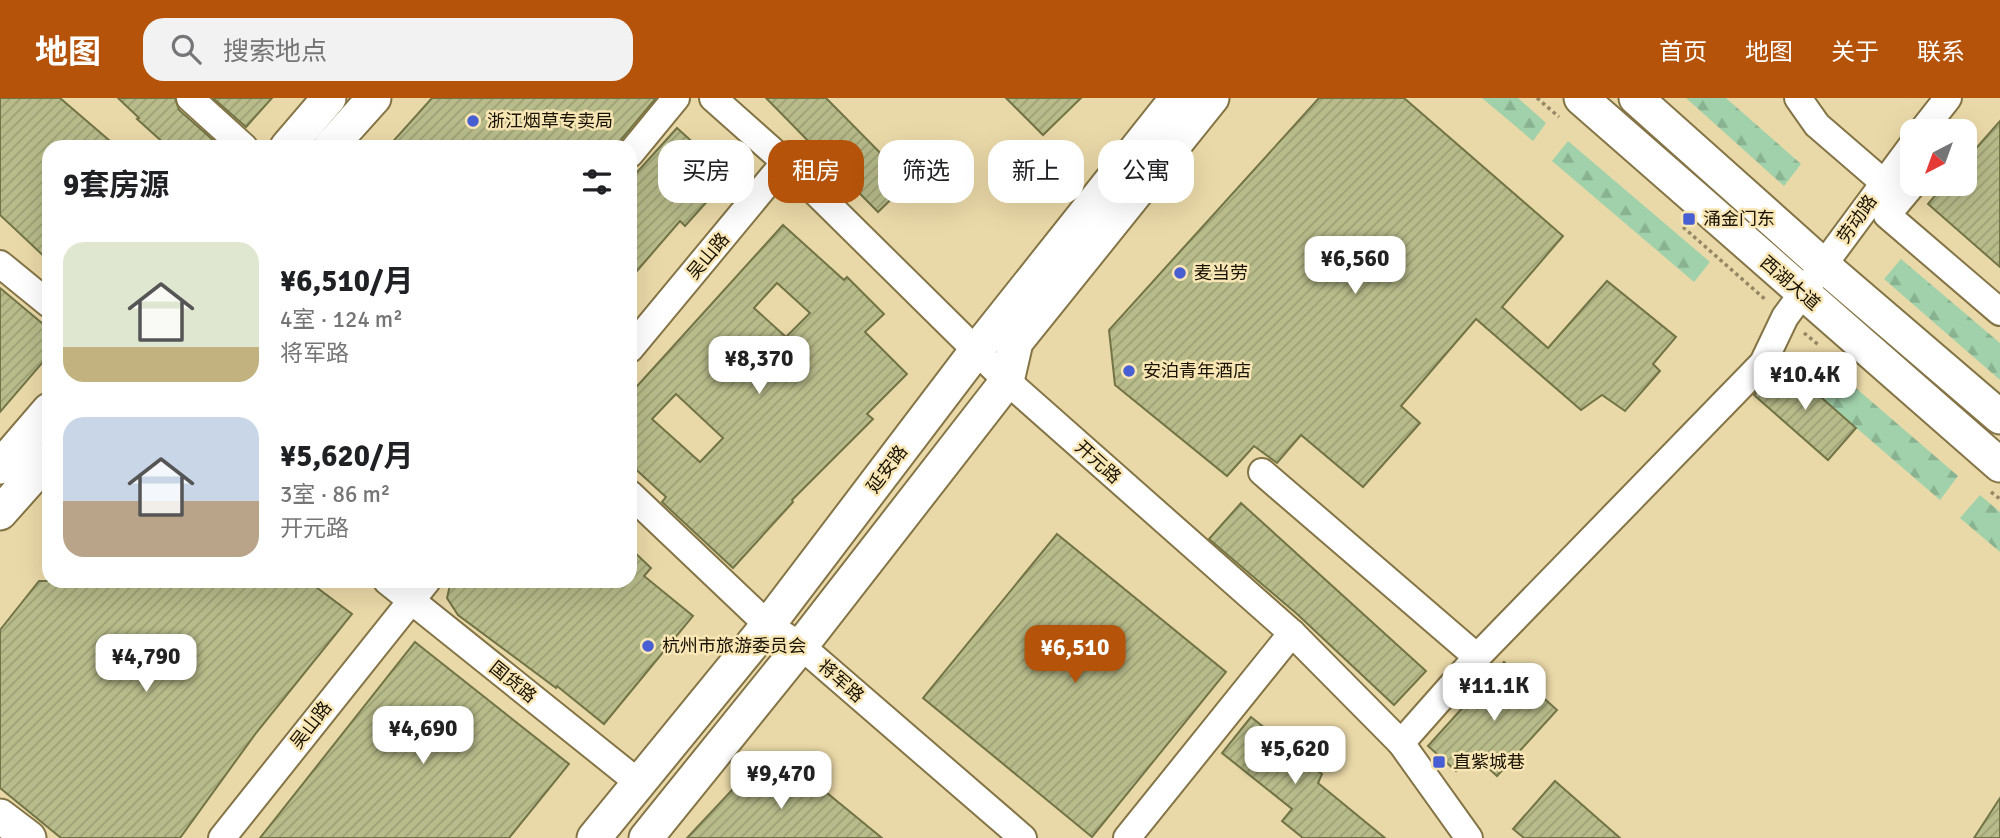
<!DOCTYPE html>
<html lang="zh">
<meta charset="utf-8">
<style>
:root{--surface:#fff;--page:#f2f2f2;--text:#202124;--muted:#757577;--accent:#b45309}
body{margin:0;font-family:Signika,"Noto Sans SC",sans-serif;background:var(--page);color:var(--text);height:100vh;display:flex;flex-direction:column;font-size:26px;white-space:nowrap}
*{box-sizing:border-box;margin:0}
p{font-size:23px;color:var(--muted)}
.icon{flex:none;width:38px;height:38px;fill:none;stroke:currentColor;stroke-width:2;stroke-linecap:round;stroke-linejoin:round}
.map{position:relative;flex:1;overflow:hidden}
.side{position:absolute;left:42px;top:42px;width:595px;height:448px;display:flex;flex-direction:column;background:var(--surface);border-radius:21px;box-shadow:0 7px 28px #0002}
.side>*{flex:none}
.hud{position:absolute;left:658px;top:42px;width:665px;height:63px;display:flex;gap:14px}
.needle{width:46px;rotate:221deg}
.tools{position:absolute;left:1900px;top:21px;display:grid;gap:14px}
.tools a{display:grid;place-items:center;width:77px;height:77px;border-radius:14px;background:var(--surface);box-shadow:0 7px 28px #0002;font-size:35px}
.price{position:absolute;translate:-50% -60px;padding:0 16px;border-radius:14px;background:#fff;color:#222;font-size:23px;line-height:46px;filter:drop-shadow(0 2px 4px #0008)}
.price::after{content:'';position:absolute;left:50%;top:42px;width:21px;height:16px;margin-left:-10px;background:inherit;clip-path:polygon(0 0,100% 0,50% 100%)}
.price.selected{background:var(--accent);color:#fff}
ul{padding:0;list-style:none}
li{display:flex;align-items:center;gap:21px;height:175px;padding:0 21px}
li span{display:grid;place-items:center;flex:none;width:196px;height:140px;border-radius:21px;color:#555}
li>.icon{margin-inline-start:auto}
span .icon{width:84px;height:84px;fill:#fffc;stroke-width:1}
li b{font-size:30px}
h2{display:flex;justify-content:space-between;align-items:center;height:84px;padding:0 21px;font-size:30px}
.tag{padding:0 24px;border-radius:21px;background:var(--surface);box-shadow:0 7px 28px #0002;font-size:24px;line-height:63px}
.tag.selected{background:var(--accent);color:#fff}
header{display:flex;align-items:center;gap:42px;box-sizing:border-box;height:98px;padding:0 35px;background:var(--accent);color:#fff}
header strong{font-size:33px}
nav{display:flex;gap:38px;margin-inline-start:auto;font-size:24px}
.search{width:490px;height:63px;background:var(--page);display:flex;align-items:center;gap:18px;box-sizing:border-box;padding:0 24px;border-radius:21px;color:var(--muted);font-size:26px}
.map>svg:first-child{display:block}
.forest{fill:url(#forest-firs)}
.building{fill:url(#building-hatch);stroke:#727446;stroke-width:2;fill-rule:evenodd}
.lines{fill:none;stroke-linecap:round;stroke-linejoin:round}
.minor-casing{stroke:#847446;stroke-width:30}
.major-casing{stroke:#847446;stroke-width:37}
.path{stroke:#948764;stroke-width:3.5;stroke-dasharray:3.5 3.5;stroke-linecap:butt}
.minor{stroke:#fff;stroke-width:26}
.major{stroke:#fff;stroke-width:33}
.poi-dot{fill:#485fd3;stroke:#f8e6b5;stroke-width:2.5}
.labels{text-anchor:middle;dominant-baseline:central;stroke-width:5;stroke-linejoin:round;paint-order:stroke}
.poi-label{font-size:18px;fill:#181202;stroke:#f8e6b5;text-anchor:start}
.street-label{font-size:18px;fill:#181202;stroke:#f8e6b5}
</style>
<header>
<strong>地图</strong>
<div class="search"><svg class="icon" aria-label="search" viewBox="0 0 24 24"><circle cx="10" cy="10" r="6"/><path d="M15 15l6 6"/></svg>搜索地点</div>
<nav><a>首页</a><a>地图</a><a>关于</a><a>联系</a></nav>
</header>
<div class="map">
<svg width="2000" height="740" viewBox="0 0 2000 740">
<defs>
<pattern id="forest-firs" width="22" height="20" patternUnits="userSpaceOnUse" patternTransform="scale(1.75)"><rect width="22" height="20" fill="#a0d1aa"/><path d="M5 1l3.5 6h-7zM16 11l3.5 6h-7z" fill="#89b291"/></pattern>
<pattern id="building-hatch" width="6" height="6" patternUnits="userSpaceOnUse" patternTransform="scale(1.75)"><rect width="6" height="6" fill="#b8bb8a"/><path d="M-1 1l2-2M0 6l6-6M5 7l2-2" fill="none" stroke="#9da075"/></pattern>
</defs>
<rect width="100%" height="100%" fill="#ead9a8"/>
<g class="forest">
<polygon points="1482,0 1518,0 1546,25 1533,43"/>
<polygon points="1686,0 1726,0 1801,66 1784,88"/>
<polygon points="1568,43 1710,164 1694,184 1552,63"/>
<polygon points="1901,161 2000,245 2000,282 1884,181"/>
<polygon points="1843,279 1958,378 1940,402 1824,302"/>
<polygon points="1980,397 2000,414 2000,454 1960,420"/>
</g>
<g class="building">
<polygon points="0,0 60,0 117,49 49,49 49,163 0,117"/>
<polygon points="118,0 175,0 179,12 221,49 168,49 137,21 139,20"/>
<polygon points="213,0 272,0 246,29"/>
<polygon points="432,0 656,0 615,49 388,49"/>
<polygon points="766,0 826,0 909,84 878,114"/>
<polygon points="1006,0 1081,0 1043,37"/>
<polygon points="1319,0 1404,0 1563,138 1502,209 1548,250 1607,183 1676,239 1653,266 1660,273 1625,313 1602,297 1581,312 1476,221 1401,308 1420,325 1363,389 1301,337 1277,365 1254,348 1227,378 1115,287 1109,232"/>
<polygon points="2000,23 2000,169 1928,106 1945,86 1965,86 1965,63"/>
<polygon points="677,30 730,78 685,128 680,123 630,181 630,82"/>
<path d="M783,127L844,182L847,179L884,216L865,234L907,276L867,316L873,321L792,402L793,404L733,470L662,404L666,399L630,366V296ZM777,185L810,215L786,239L754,210ZM676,296L723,340L700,364L652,321Z"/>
<polygon points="0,190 49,231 49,257 0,314"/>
<polygon points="1781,264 1856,330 1828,362 1754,297 1775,276"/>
<polygon points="1241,405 1426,573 1394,607 1297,516 1209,441"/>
<polygon points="1057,436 1226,574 1092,739 923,600"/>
<polygon points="630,450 651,470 644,478 693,518 604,626 557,588 556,590 458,517 447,500 451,483 630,483"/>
<polygon points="39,483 308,483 352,516 256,635 180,740 61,740 0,690 0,532"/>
<polygon points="415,544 569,666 509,740 260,740"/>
<polygon points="1504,564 1557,612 1497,678 1472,655 1456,673 1428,648"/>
<polygon points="1251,619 1322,676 1318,685 1385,740 1303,740 1282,723 1292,711 1222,655"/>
<polygon points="773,667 805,677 882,740 687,740 749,674"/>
<polygon points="1555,683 1620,740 1524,740 1513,731"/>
<polygon points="2000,700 2000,740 1974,740"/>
</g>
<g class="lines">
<g class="minor-casing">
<g id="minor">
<polyline points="190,0 244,49"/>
<polyline points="713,0 785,64 1007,283 1292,535 1401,645 1469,740"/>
<polyline points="1798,0 1817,27 1883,84"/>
<polyline points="1922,33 1948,0"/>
<polyline points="630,56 676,0"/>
<polyline points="1913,86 1887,117 2000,214"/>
<polyline points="0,166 49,206"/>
<polyline points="630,251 785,64"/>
<polyline points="1262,374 1477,559"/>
<polyline points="630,396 768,527 801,548 1023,740"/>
<polyline points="387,483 639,685"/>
<polyline points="1401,645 1477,559 1763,265 1785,219 1913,46"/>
<polyline points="222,740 427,483"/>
<polyline points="1127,740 1292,535"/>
</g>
</g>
<g class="major-casing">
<g id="major">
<polyline points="1581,0 2000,367"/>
<polyline points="1636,0 1824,168 2000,319"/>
<polyline points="287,49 329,0"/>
<polyline points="330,49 374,0"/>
<polyline points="0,369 49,312"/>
<polyline points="0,415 49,360"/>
<polyline points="0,718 29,740"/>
<polyline points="594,740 768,527 976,253 1177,0"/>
<polyline points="646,740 801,548 1007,283 1016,244 1212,0"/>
</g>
</g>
<g class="path">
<polyline points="1537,0 1559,19"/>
<polyline points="1683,129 1767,203"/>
<polyline points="1804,235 1820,248"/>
<polyline points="1991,394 2000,401"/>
</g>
<use href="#minor" class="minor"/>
<use href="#major" class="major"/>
</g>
<g class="poi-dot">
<circle cx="473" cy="23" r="7"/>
<rect x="1682" y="114" width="14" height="14" rx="3.5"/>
<circle cx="1180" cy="175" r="7"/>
<circle cx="1129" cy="273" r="7"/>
<circle cx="648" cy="548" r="7"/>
<rect x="1432" y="657" width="14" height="14" rx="3.5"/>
</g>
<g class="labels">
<g class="poi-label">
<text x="487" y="23">浙江烟草专卖局</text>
<text x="1703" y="121">涌金门东</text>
<text x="1194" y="175">麦当劳</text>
<text x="1143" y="273">安泊青年酒店</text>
<text x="662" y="548">杭州市旅游委员会</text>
<text x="1453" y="664">直紫城巷</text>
</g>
<g class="street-label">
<text transform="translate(1857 121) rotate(-55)">劳动路</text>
<text transform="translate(708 158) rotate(-50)">吴山路</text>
<text transform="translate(1790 185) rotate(41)">西湖大道</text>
<text transform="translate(1098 364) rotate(42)">开元路</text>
<text transform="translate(887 371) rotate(-53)">延安路</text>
<text transform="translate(841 583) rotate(41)">将军路</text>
<text transform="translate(513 584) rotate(39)">国货路</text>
<text transform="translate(311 627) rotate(-52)">吴山路</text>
</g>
</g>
</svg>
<div class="tools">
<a><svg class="needle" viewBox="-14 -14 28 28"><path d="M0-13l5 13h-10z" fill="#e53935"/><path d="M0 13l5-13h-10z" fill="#757577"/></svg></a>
</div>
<b class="price" style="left:1355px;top:198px">¥6,560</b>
<b class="price" style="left:759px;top:298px">¥8,370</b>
<b class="price" style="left:1805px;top:314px">¥10.4K</b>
<b class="price selected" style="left:1075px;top:587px">¥6,510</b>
<b class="price" style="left:146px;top:596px">¥4,790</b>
<b class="price" style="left:1494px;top:625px">¥11.1K</b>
<b class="price" style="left:423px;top:668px">¥4,690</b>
<b class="price" style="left:1295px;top:688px">¥5,620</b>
<b class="price" style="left:781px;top:713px">¥9,470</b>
<div class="hud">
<a class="tag">买房</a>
<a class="tag selected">租房</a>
<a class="tag">筛选</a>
<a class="tag">新上</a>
<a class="tag">公寓</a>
</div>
<section class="side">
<h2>9套房源<svg class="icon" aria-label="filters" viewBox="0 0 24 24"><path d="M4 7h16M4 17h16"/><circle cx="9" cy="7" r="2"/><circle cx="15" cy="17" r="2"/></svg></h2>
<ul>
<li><span style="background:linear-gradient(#dfe7d0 75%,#c2b280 0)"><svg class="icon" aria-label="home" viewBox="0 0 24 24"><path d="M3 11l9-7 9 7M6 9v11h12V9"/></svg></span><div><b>¥6,510/月</b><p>4室 · 124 m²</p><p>将军路</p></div></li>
<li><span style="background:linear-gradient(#c9d6e8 60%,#b9a48a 0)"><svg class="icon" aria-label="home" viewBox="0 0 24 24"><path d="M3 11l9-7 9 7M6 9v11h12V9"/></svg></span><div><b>¥5,620/月</b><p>3室 · 86 m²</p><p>开元路</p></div></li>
</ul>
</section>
</div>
